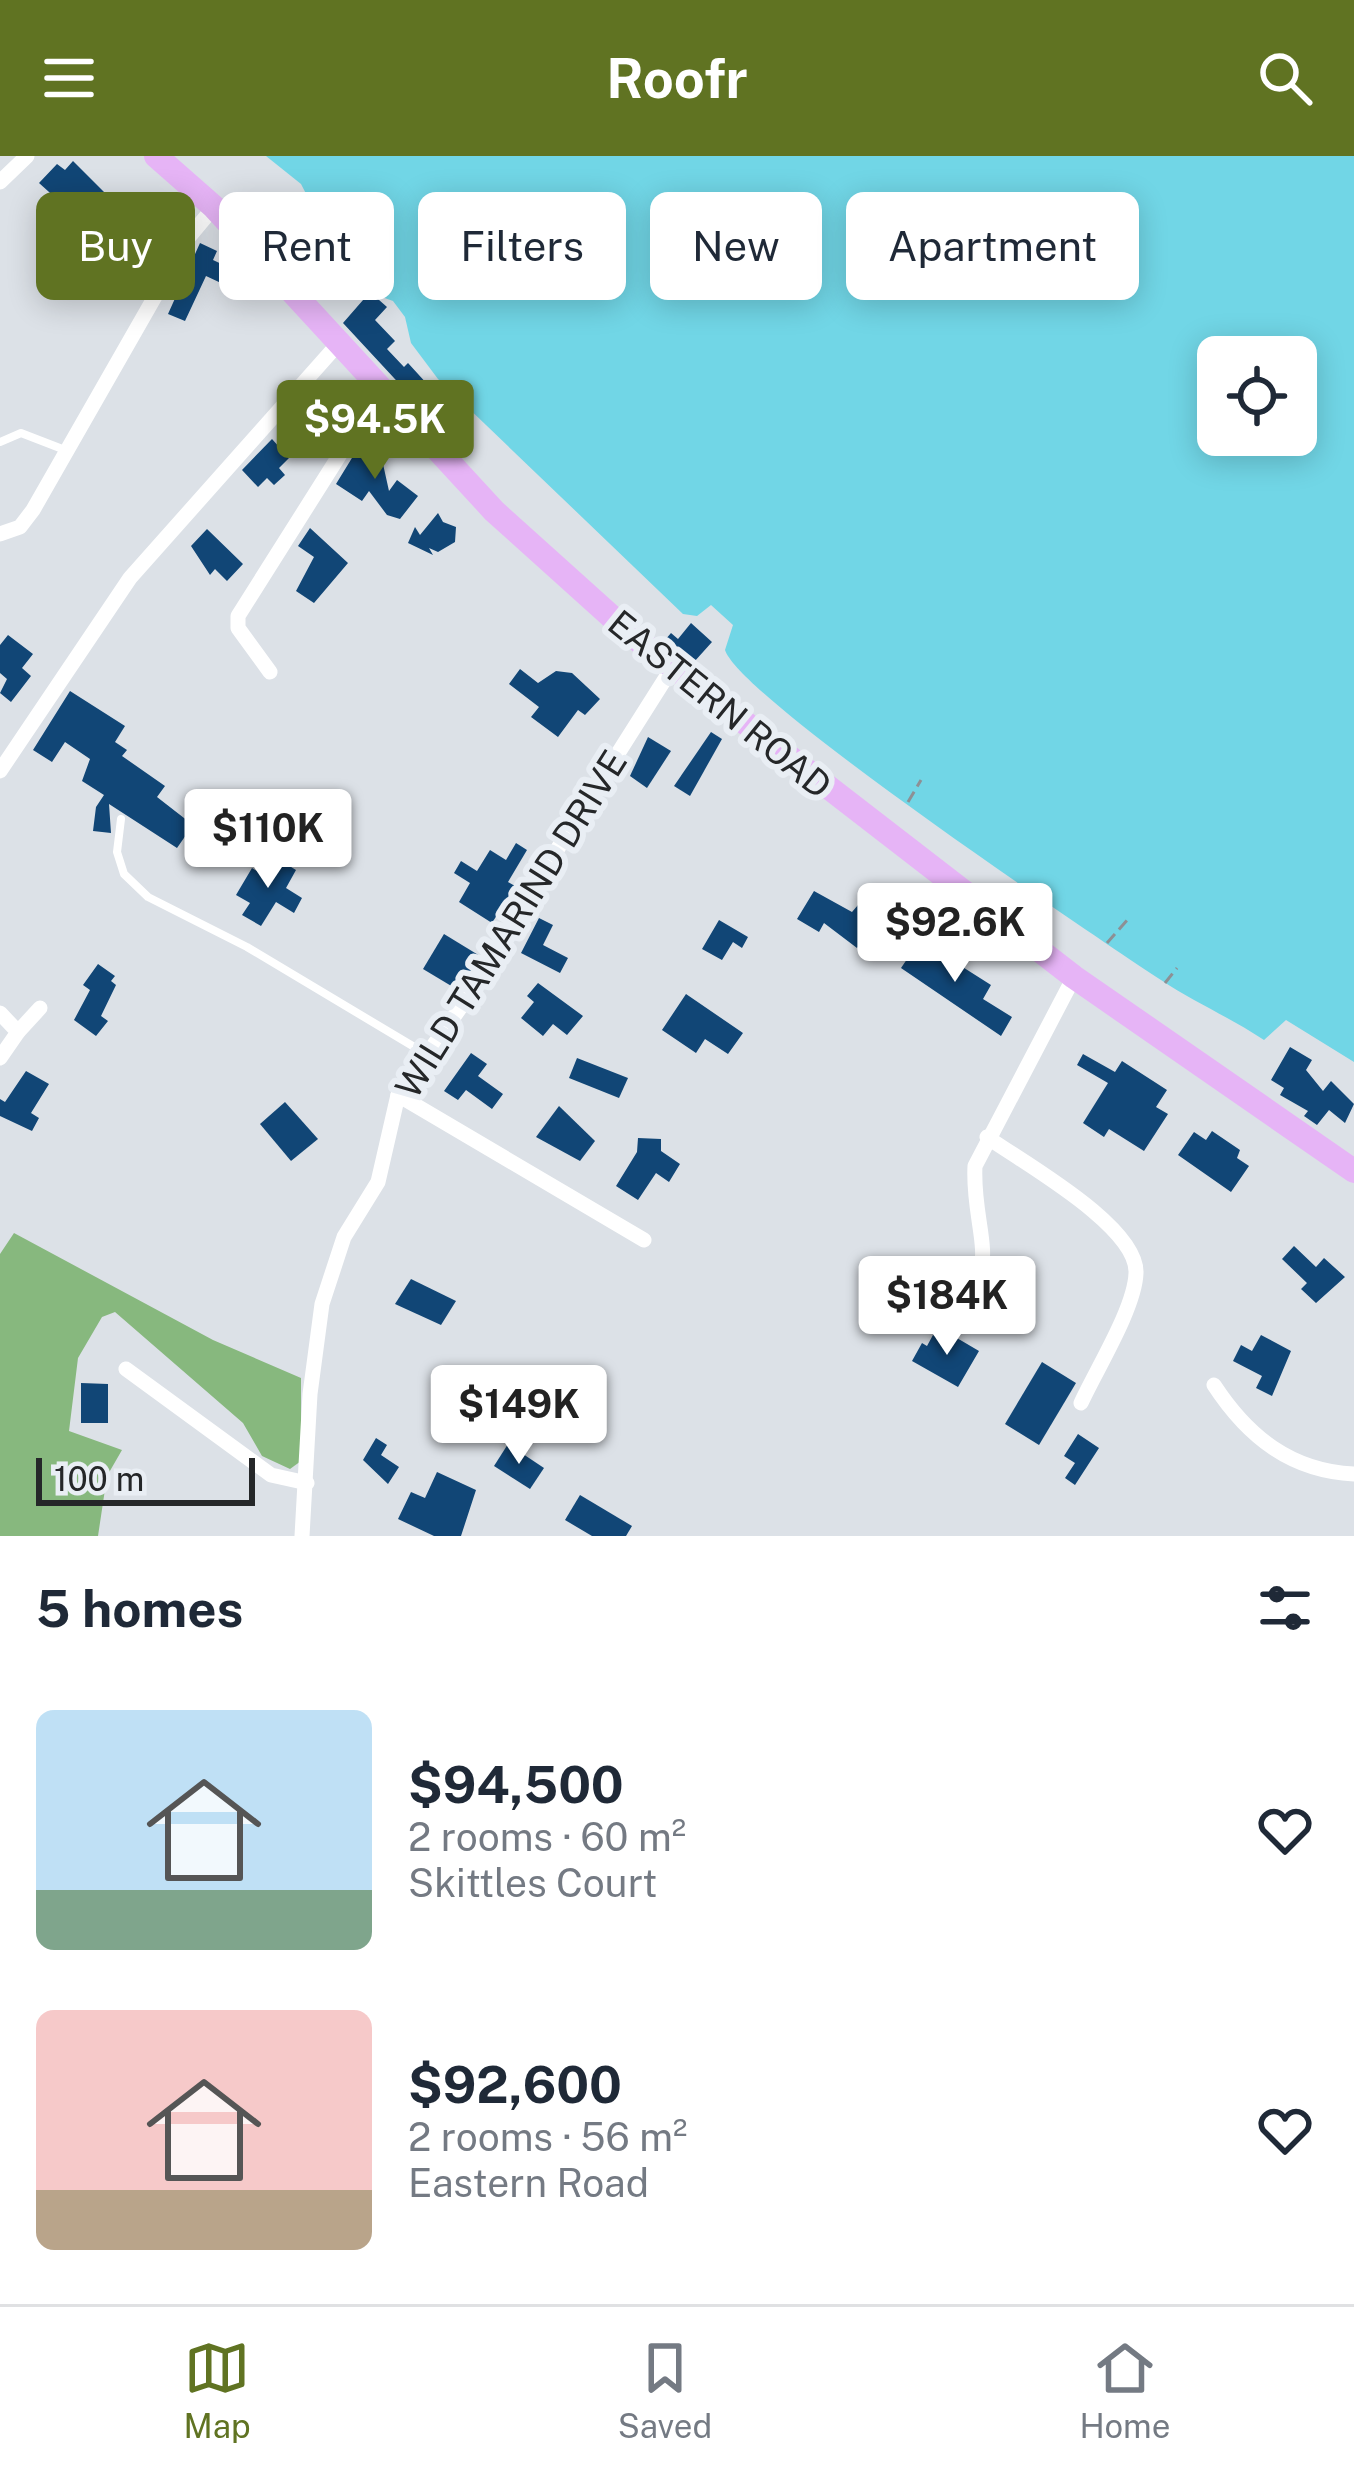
<!DOCTYPE html>
<meta charset="utf-8">
<style>
:root{--surface:#fff;--page:#f6f6f7;--text:#1f2937;--muted:#747a83;--line:#e0e1e3;--accent:#607322}
body{margin:0;font-family:"Public Sans",sans-serif;background:var(--page);color:var(--text);height:100vh;display:flex;flex-direction:column;font-size:45px;white-space:nowrap}
*{box-sizing:border-box;margin:0}
p{font-size:39px;color:var(--muted)}
.icon{flex:none;width:66px;height:66px;fill:none;stroke:currentColor;stroke-width:2;stroke-linecap:round;stroke-linejoin:round}
.map{position:relative;height:1380px;overflow:hidden}
.panel{display:flex;flex-direction:column;background:var(--surface);flex:1}
.panel>*{flex:none}
.banner{position:absolute;left:36px;top:36px;width:1284px;height:108px;display:flex;gap:24px}
.tools{position:absolute;left:1197px;top:180px;display:grid;gap:24px}
.tools a{display:grid;place-items:center;width:120px;height:120px;border-radius:18px;background:var(--surface);box-shadow:0 6px 30px #0003;font-size:60px}
.scale{position:absolute;left:36px;bottom:30px;width:219px;box-sizing:border-box;padding-left:12px;border:6px solid #252729;border-top:0;font-size:33px;line-height:42px;white-space:nowrap;color:#252729;-webkit-text-stroke:9px #e9eef4;paint-order:stroke}
.price{position:absolute;translate:-50% -102px;padding:0 27px;border-radius:12px;background:#fff;color:#222;font-size:39px;line-height:78px;filter:drop-shadow(0 3px 6px #0008)}
.price::after{content:'';position:absolute;left:50%;top:72px;width:36px;height:27px;margin-left:-18px;background:inherit;clip-path:polygon(0 0,100% 0,50% 100%)}
.price.active{background:var(--accent);color:#fff}
ul{padding:0;list-style:none}
li{display:flex;align-items:center;gap:36px;height:300px;padding:0 36px}
li span{display:grid;place-items:center;flex:none;width:336px;height:240px;border-radius:18px;color:#555}
li>.icon{margin-inline-start:auto}
span .icon{width:144px;height:144px;fill:#fffc;stroke-width:1}
li b{font-size:51px}
h2{display:flex;justify-content:space-between;align-items:center;height:144px;padding:0 36px;font-size:51px}
.chip{padding:0 42px;border-radius:18px;background:var(--surface);box-shadow:0 6px 30px #0003;font-size:42px;line-height:108px}
.chip.active{background:var(--accent);color:#fff}
header{display:flex;justify-content:space-between;align-items:center;height:156px;padding:0 36px;background:var(--accent);color:#fff;font-size:54px;font-weight:700}
.tab-bar{display:flex;justify-content:space-around;align-items:center;height:168px;border-top:3px solid var(--line);background:var(--surface);font-size:33px;color:var(--muted)}
.tab-bar a{display:grid;justify-items:center;gap:6px}
.tab-bar .active{color:var(--accent)}
.map>svg:first-child{display:block}
.forest{fill:#87b87e}
.water{fill:#71d6e6;fill-rule:evenodd}
.building{fill:#114676}
.lines{fill:none;stroke-linecap:round;stroke-linejoin:round}
.path{stroke:#8d9095;stroke-width:3;stroke-dasharray:12 6;stroke-linecap:butt}
.service{stroke:#fff;stroke-width:8}
.minor{stroke:#fff;stroke-width:15}
.trunk{stroke:#e6b4f6;stroke-width:24}
.labels{text-anchor:middle;dominant-baseline:central;stroke-width:12;stroke-linejoin:round;paint-order:stroke}
.street-label{font-size:36px;fill:#252729;stroke:#e9eef4}
</style>
<header><svg class="icon" aria-label="menu" viewBox="0 0 24 24"><path d="M4 6h16M4 12h16M4 18h16"/></svg>Roofr<svg class="icon" aria-label="search" viewBox="0 0 24 24"><circle cx="10" cy="10" r="6"/><path d="M15 15l6 6"/></svg></header>
<div class="map">
<svg width="1354" height="1380" viewBox="0 0 1354 1380">
<rect width="100%" height="100%" fill="#dce1e7"/>
<polygon class="forest" points="14,1077 213,1184 301,1222 301,1305 290,1313 262,1300 243,1267 115,1156 102,1161 78,1202 69,1275 122,1294 107,1320 98,1380 0,1380 0,1098"/>
<path class="water" d="M266,0H1354V906L1286,864L1264,884C1231,862 1194,846 1161,824C1096,781 741,543 725,494L733,469L711,449L697,460L683,458L438,223L411,187L405,161L393,145L354,131L301,28ZM1218,201H1296V279H1218Z"/>
<g class="building">
<polygon points="73,5 113,45 96,64 85,54 78,62 39,27 57,8 65,14"/>
<polygon points="200,87 217,95 213,104 228,111 221,127 206,120 185,165 168,158"/>
<polygon points="370,136 387,151 375,164 395,185 387,193 404,211 408,207 459,263 445,277 343,167"/>
<polygon points="272,283 289,302 279,312 285,319 274,329 267,322 258,331 242,314"/>
<polygon points="363,284 381,299 389,335 397,324 418,340 400,363 387,359 369,335 362,345 336,328"/>
<polygon points="438,357 443,366 456,371 455,386 438,396 429,392 433,399 408,387 415,371 420,379"/>
<polygon points="310,372 348,407 314,447 296,435 314,401 298,390"/>
<polygon points="207,373 243,408 227,425 215,413 210,419 191,390"/>
<polygon points="691,467 712,486 694,506 665,484 671,477 678,483"/>
<polygon points="8,479 33,498 22,512 31,520 11,546 0,537 7,523 0,517 0,489"/>
<polygon points="520,513 538,527 556,515 572,517 600,543 585,559 578,554 558,581 531,561 539,551 509,528"/>
<polygon points="70,535 125,570 115,586 127,594 122,600 165,630 157,641 193,669 177,692 109,648 111,677 93,675 96,651 104,639 82,625 90,603 65,586 52,606 33,594"/>
<polygon points="711,576 722,583 690,640 674,630"/>
<polygon points="648,581 671,595 647,632 630,620"/>
<polygon points="516,687 527,694 508,726 515,730 492,767 459,746 470,727 454,717 461,705 477,715 490,694 506,704"/>
<polygon points="273,700 296,714 286,732 302,742 294,757 276,746 261,770 242,759 250,747 236,739 252,712 262,718"/>
<polygon points="814,735 852,756 858,749 878,765 857,792 824,767 819,776 797,763"/>
<polygon points="539,762 553,769 543,789 568,802 560,817 521,797"/>
<polygon points="719,764 748,781 742,792 733,786 722,804 702,793"/>
<polygon points="444,778 480,800 458,834 423,813"/>
<polygon points="920,784 991,829 983,843 1012,861 1001,880 901,812"/>
<polygon points="98,808 115,820 111,825 116,829 101,860 108,865 96,880 74,864 90,834 83,829"/>
<polygon points="538,827 583,860 567,879 553,868 543,880 521,862 534,846 527,840"/>
<polygon points="686,838 743,877 728,898 705,883 696,897 662,874"/>
<polygon points="1290,891 1312,904 1306,914 1323,935 1331,925 1354,948 1345,967 1329,954 1317,969 1304,960 1308,955 1280,939 1284,932 1271,924"/>
<polygon points="471,897 487,908 478,920 503,938 492,953 466,934 458,944 444,935"/>
<polygon points="1083,898 1115,916 1122,905 1167,934 1156,951 1168,958 1144,995 1109,973 1104,981 1083,967 1108,927 1077,909"/>
<polygon points="577,902 628,922 619,942 569,922"/>
<polygon points="26,915 49,928 31,957 39,962 32,975 0,960 0,943 5,946"/>
<polygon points="285,946 318,983 291,1005 260,968"/>
<polygon points="559,950 595,985 580,1005 536,981"/>
<polygon points="1212,975 1240,994 1237,1002 1249,1010 1231,1036 1178,999 1194,976 1206,984"/>
<polygon points="638,982 661,983 661,995 680,1008 669,1026 656,1017 638,1044 616,1030 637,996"/>
<polygon points="1294,1090 1316,1111 1324,1102 1345,1121 1316,1147 1301,1133 1307,1127 1282,1103"/>
<polygon points="411,1123 456,1145 441,1169 395,1148"/>
<polygon points="945,1175 979,1195 958,1231 912,1205 922,1187 927,1190 933,1179 940,1183"/>
<polygon points="1261,1179 1291,1195 1272,1240 1256,1232 1262,1220 1233,1205 1241,1189 1252,1195"/>
<polygon points="1042,1206 1076,1227 1039,1289 1005,1268"/>
<polygon points="81,1227 108,1228 108,1267 81,1267"/>
<polygon points="1078,1278 1099,1292 1075,1329 1065,1322 1075,1307 1064,1300"/>
<polygon points="376,1282 387,1289 381,1299 399,1311 388,1328 363,1304"/>
<polygon points="508,1288 544,1312 530,1333 494,1310"/>
<polygon points="437,1316 476,1334 461,1380 434,1380 398,1363 411,1336 425,1342"/>
<polygon points="580,1339 632,1370 626,1380 592,1380 565,1364"/>
</g>
<g class="lines">
<g class="path">
<polyline points="908,646 921,624"/>
<polyline points="1107,787 1129,762"/>
<polyline points="1165,827 1177,812"/>
</g>
<g class="service">
<polyline points="0,286 21,277 65,294"/>
<polyline points="121,663 117,696 124,718 148,741 247,791 426,898"/>
</g>
<g class="minor">
<polyline points="0,26 27,0"/>
<polyline points="0,378 20,371 33,354 189,81 214,51"/>
<polyline points="270,516 238,472 238,460 380,235"/>
<polyline points="0,615 130,422 338,188"/>
<polyline points="0,857 18,876 0,902"/>
<polyline points="18,876 40,852"/>
<polyline points="398,939 644,1084"/>
<path d="M987,981C1022,1006 1138,1070 1136,1117C1135,1152 1096,1214 1081,1247"/>
<path d="M931,1164C1014,1124 971,1081 975,1010L1074,821"/>
<polyline points="126,1213 271,1319 307,1327"/>
<path d="M1214,1229C1248,1281 1291,1315 1354,1318"/>
<polyline points="302,1380 310,1238 322,1148 344,1081 378,1026 398,939 495,803 536,727 672,512"/>
</g>
<polyline class="trunk" points="156,0 214,51 494,355 634,481 1074,821 1354,1015"/>
</g>
<g class="labels">
<g class="street-label">
<text transform="translate(720 548) rotate(39)">EASTERN ROAD</text>
<text transform="translate(511 768) rotate(-58)">WILD TAMARIND DRIVE</text>
</g>
</g>
</svg>
<div class="tools">
<a><svg class="icon" aria-label="locate" viewBox="0 0 24 24"><circle cx="12" cy="12" r="6"/><path d="M12 2v4M12 18v4M2 12h4M18 12h4"/></svg></a>
</div>
<div class="scale">100 m</div>
<b class="price active" style="left:375px;top:326px">$94.5K</b>
<b class="price" style="left:268px;top:735px">$110K</b>
<b class="price" style="left:955px;top:829px">$92.6K</b>
<b class="price" style="left:947px;top:1202px">$184K</b>
<b class="price" style="left:519px;top:1311px">$149K</b>
<div class="banner">
<a class="chip active">Buy</a>
<a class="chip">Rent</a>
<a class="chip">Filters</a>
<a class="chip">New</a>
<a class="chip">Apartment</a>
</div>
</div>
<section class="panel">
<h2>5 homes<svg class="icon" aria-label="filters" viewBox="0 0 24 24"><path d="M4 7h16M4 17h16"/><circle cx="9" cy="7" r="2"/><circle cx="15" cy="17" r="2"/></svg></h2>
<ul>
<li><span style="background:linear-gradient(#bfe0f5 75%,#7fa58c 0)"><svg class="icon" aria-label="home" viewBox="0 0 24 24"><path d="M3 11l9-7 9 7M6 9v11h12V9"/></svg></span><div><b>$94,500</b><p>2 rooms · 60 m²</p><p>Skittles Court</p></div><svg class="icon" aria-label="heart" viewBox="0 0 24 24"><path d="M12 20l-8-8c-3-5 5-10 8-4 3-6 11-1 8 4z"/></svg></li>
<li><span style="background:linear-gradient(#f6c9c9 75%,#b9a48a 0)"><svg class="icon" aria-label="home" viewBox="0 0 24 24"><path d="M3 11l9-7 9 7M6 9v11h12V9"/></svg></span><div><b>$92,600</b><p>2 rooms · 56 m²</p><p>Eastern Road</p></div><svg class="icon" aria-label="heart" viewBox="0 0 24 24"><path d="M12 20l-8-8c-3-5 5-10 8-4 3-6 11-1 8 4z"/></svg></li>
</ul>
</section>
<nav class="tab-bar">
<a class="active"><svg class="icon" aria-label="map" viewBox="0 0 24 24"><path d="M3 6l6-2 6 2 6-2v14l-6 2-6-2-6 2zM9 4v14M15 6v14"/></svg>Map</a>
<a><svg class="icon" aria-label="saved" viewBox="0 0 24 24"><path d="M7 4h10v16l-5-4-5 4z"/></svg>Saved</a>
<a><svg class="icon" aria-label="home" viewBox="0 0 24 24"><path d="M3 11l9-7 9 7M6 9v11h12V9"/></svg>Home</a>
</nav>
